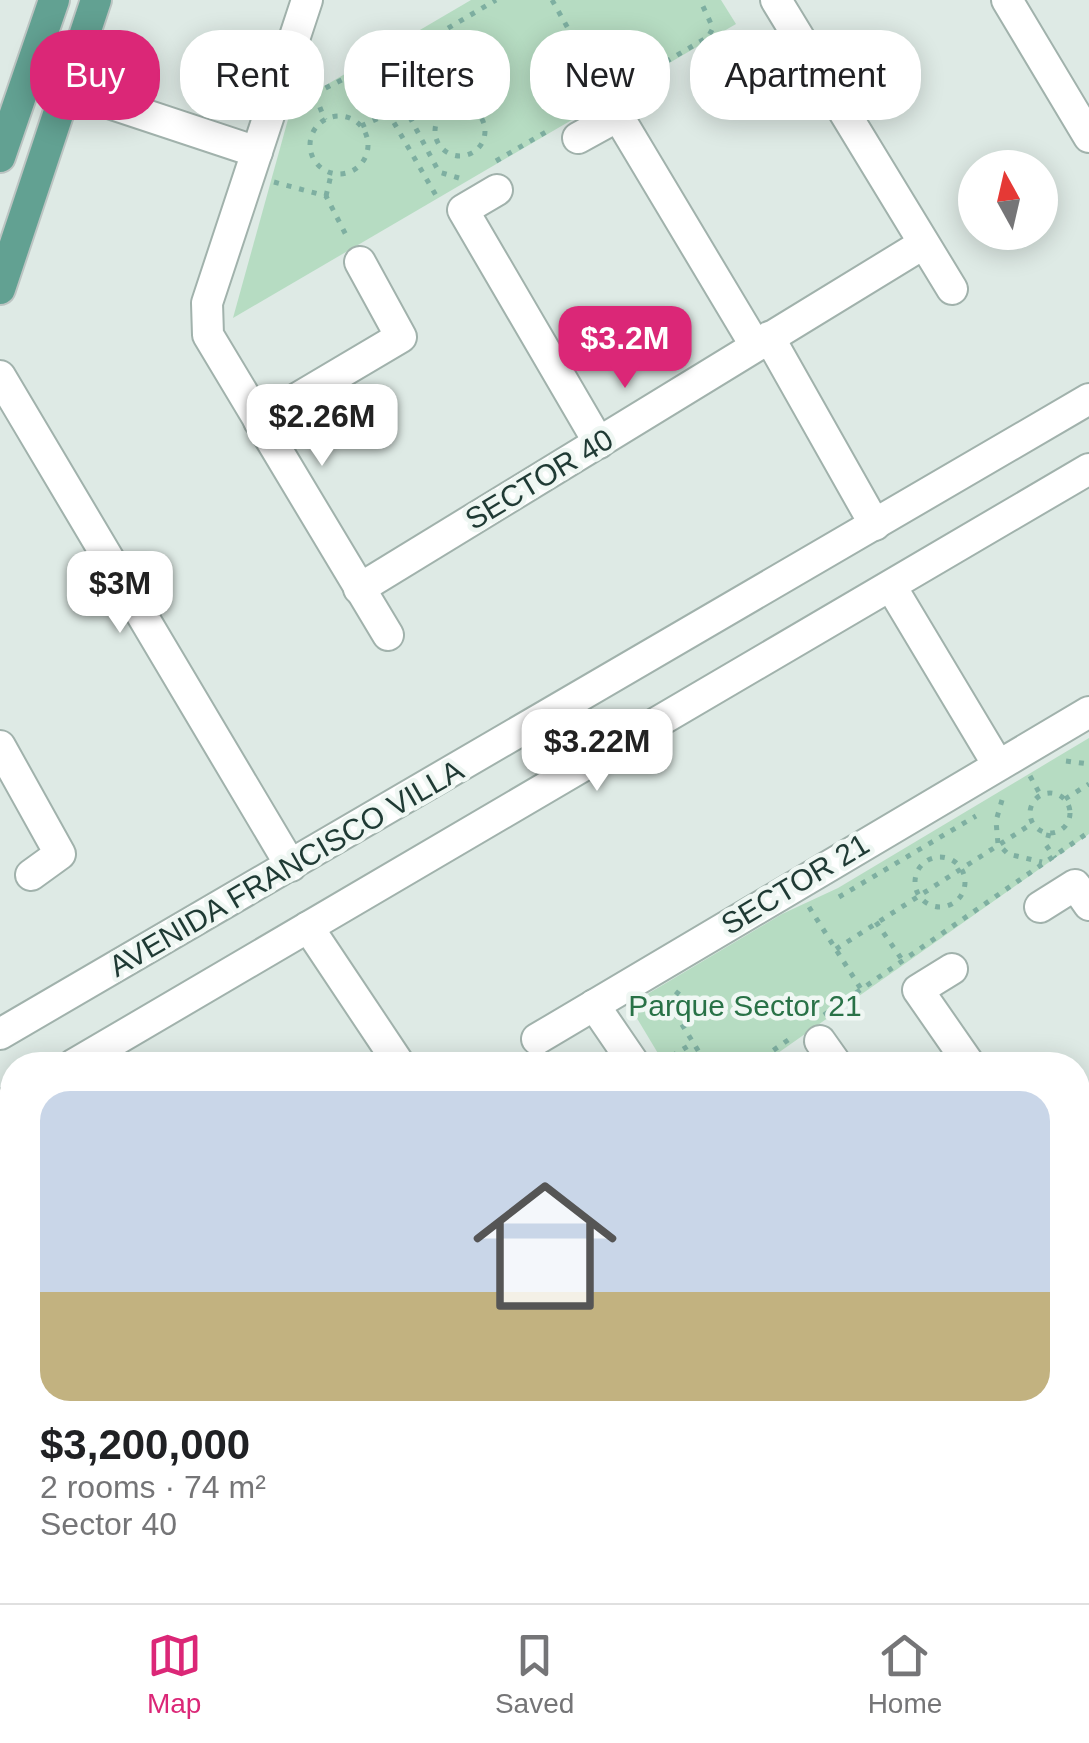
<!DOCTYPE html>
<meta charset="utf-8">
<style>
:root{--surface:#fff;--page:#f6f6f6;--text:#202124;--muted:#757577;--line:#e0e0e0;--accent:#db2777}
body{margin:0;font-family:Arial,sans-serif;background:var(--page);color:var(--text);height:100vh;display:flex;flex-direction:column;font-size:38px;white-space:nowrap}
*{box-sizing:border-box;margin:0}
p{font-size:32px;color:var(--muted)}
.icon{flex:none;width:55px;height:55px;fill:none;stroke:currentColor;stroke-width:2;stroke-linecap:round;stroke-linejoin:round}
.map{position:relative;flex:1;overflow:hidden}
.side{position:absolute;left:0px;top:1052px;width:1090px;height:552px;display:flex;flex-direction:column;background:var(--surface);border-radius:40px 40px 0 0;box-shadow:0 5px 25px #0003}
.side>*{flex:none}
.banner{position:absolute;left:30px;top:30px;width:1030px;height:90px;display:flex;gap:20px}
.needle{width:65px;rotate:352deg}
.fabs{position:absolute;left:958px;top:150px;display:grid;gap:20px}
.fabs a{display:grid;place-items:center;width:100px;height:100px;border-radius:50%;background:var(--surface);box-shadow:0 5px 25px #0003;font-size:50px}
.price{position:absolute;translate:-50% -85px;padding:0 22px;border-radius:20px;background:#fff;color:#222;font-size:32px;line-height:65px;filter:drop-shadow(0 2px 5px #0008)}
.price::after{content:'';position:absolute;left:50%;top:60px;width:30px;height:22px;margin-left:-15px;background:inherit;clip-path:polygon(0 0,100% 0,50% 100%)}
.price.on{background:var(--accent);color:#fff}
ul{padding:0;list-style:none}
li{display:grid;align-content:center;gap:20px;height:530px;padding:0 40px}
li span{display:grid;place-items:center;height:310px;border-radius:30px;color:#555}
li>.icon{margin-inline-start:auto}
span .icon{width:180px;height:180px;fill:#fffc;stroke-width:1}
li b{font-size:42px}
.pill{padding:0 35px;border-radius:40px;background:var(--surface);box-shadow:0 5px 25px #0003;font-size:35px;line-height:90px}
.pill.on{background:var(--accent);color:#fff}
.dock{display:flex;justify-content:space-around;align-items:center;height:140px;border-top:2px solid var(--line);background:var(--surface);font-size:28px;color:var(--muted)}
.dock a{display:grid;justify-items:center;gap:5px}
.dock .on{color:var(--accent)}
.map>svg:first-child{display:block}
.green{fill:#b6dcc2}
.lines{fill:none;stroke-linecap:round;stroke-linejoin:round}
.minor-casing{stroke:#a1b2ac;stroke-width:34}
.major-casing{stroke:#bcc4c2;stroke-width:34}
.path{stroke:#7eafa1;stroke-width:5;stroke-dasharray:5 8;stroke-linecap:butt}
.minor{stroke:#fff;stroke-width:30}
.major{stroke:#62a192;stroke-width:30}
.labels{text-anchor:middle;dominant-baseline:central;stroke-width:9;stroke-linejoin:round;paint-order:stroke}
.street-label{font-size:30px;fill:#1f3a34;stroke:#eff7f3}
.park-label{font-size:30px;fill:#297247;stroke:#eff7f3}
</style>
<div class="map">
<svg width="1089" height="1603" viewBox="0 0 1089 1603">
<rect width="100%" height="100%" fill="#deeae5"/>
<g class="green">
<polygon points="471,0 721,0 736,24 233,318 292,105"/>
<polygon points="1089,738 1089,834 761,1065 665,1065 629,1005 782,914 838,888"/>
<polygon points="12,1367 12,1503 0,1512 0,1374"/>
</g>
<g class="lines">
<g class="minor-casing">
<g id="minor">
<polyline points="307,0 207,303 208,335 388,635"/>
<polyline points="776,0 952,289"/>
<polyline points="1007,0 1089,137"/>
<polyline points="67,89 257,152"/>
<polyline points="578,138 618,116 755,345"/>
<polyline points="497,190 463,210 599,443"/>
<polyline points="769,337 875,525"/>
<polyline points="0,376 291,866"/>
<polyline points="259,421 401,337 360,262"/>
<polyline points="892,588 998,765"/>
<polyline points="359,589 923,244"/>
<polyline points="0,746 60,854 31,875"/>
<polyline points="1040,907 1075,885 1089,905"/>
<polyline points="308,927 400,1065"/>
<polyline points="952,969 918,990 970,1065"/>
<polyline points="594,1005 635,1065"/>
<polyline points="0,1034 1089,399"/>
<polyline points="537,1039 1089,712"/>
<polyline points="820,1041 837,1065"/>
<polyline points="73,1065 1089,469"/>
<polyline points="0,1108 12,1100"/>
<polyline points="0,1158 12,1179"/>
<polyline points="1078,1216 1089,1208"/>
<polyline points="0,1351 12,1343"/>
<polyline points="1078,1460 1089,1452"/>
<polyline points="53,1592 60,1603"/>
<polyline points="283,1592 290,1603"/>
<polyline points="514,1592 521,1603"/>
<polyline points="751,1592 757,1603"/>
<polyline points="864,1603 880,1592"/>
</g>
</g>
<g class="major-casing">
<g id="major">
<polyline points="0,157 54,0"/>
<polyline points="0,289 96,0"/>
</g>
</g>
<g class="path">
<polyline points="552,0 604,92"/>
<polyline points="621,88 708,37 713,28 700,0"/>
<polyline points="314,94 363,69 438,199"/>
<polyline points="315,95 325,120"/>
<circle cx="460" cy="131" r="25"/>
<circle cx="339" cy="145" r="29"/>
<polyline points="361,126 422,99 448,109"/>
<polyline points="496,161 551,129"/>
<polyline points="459,178 439,172 389,78 392,65 404,54 496,0"/>
<polyline points="274,182 326,196 347,237"/>
<polyline points="326,196 331,175"/>
<polyline points="1066,761 1089,764"/>
<polyline points="1030,776 1041,796"/>
<circle cx="1050" cy="813" r="20"/>
<polyline points="1065,799 1089,784"/>
<polyline points="1002,800 996,821 998,844 1008,854 1042,862"/>
<polyline points="1049,833 1046,845 1055,858"/>
<circle cx="940" cy="882" r="25"/>
<polyline points="839,897 976,816"/>
<polyline points="809,907 861,989"/>
<polyline points="876,922 903,961"/>
<polyline points="836,949 1033,823"/>
<polyline points="679,991 671,1001 673,1010 707,1065"/>
<polyline points="824,1015 1089,832"/>
<polyline points="661,1063 693,1043"/>
<polyline points="752,1065 791,1038"/>
<polyline points="0,1390 12,1382"/>
<polyline points="12,1418 8,1430 12,1445"/>
<polyline points="0,1453 12,1446"/>
<polyline points="0,1506 12,1498"/>
<polyline points="0,1508 12,1531"/>
</g>
<use href="#minor" class="minor"/>
<use href="#major" class="major"/>
</g>
<g class="labels">
<g class="street-label">
<text transform="translate(539 479) rotate(-31)">SECTOR 40</text>
<text transform="translate(286 868) rotate(-30)">AVENIDA FRANCISCO VILLA</text>
<text transform="translate(795 884) rotate(-31)">SECTOR 21</text>
</g>
<g class="park-label">
<text x="745" y="1005">Parque Sector 21</text>
</g>
</g>
</svg>
<div class="fabs">
<a><svg class="needle" viewBox="-14 -14 28 28"><path d="M0-13l5 13h-10z" fill="#e53935"/><path d="M0 13l5-13h-10z" fill="#757577"/></svg></a>
</div>
<b class="price on" style="left:625px;top:391px">$3.2M</b>
<b class="price" style="left:322px;top:469px">$2.26M</b>
<b class="price" style="left:120px;top:636px">$3M</b>
<b class="price" style="left:597px;top:794px">$3.22M</b>
<div class="banner">
<a class="pill on">Buy</a>
<a class="pill">Rent</a>
<a class="pill">Filters</a>
<a class="pill">New</a>
<a class="pill">Apartment</a>
</div>
<section class="side">
<ul>
<li><span style="background:linear-gradient(#c9d6e8 65%,#c2b280 0)"><svg class="icon" aria-label="home" viewBox="0 0 24 24"><path d="M3 11l9-7 9 7M6 9v11h12V9"/></svg></span><div><b>$3,200,000</b><p>2 rooms · 74 m²</p><p>Sector 40</p></div></li>
</ul>
</section>
</div>
<nav class="dock">
<a class="on"><svg class="icon" aria-label="map" viewBox="0 0 24 24"><path d="M3 6l6-2 6 2 6-2v14l-6 2-6-2-6 2zM9 4v14M15 6v14"/></svg>Map</a>
<a><svg class="icon" aria-label="saved" viewBox="0 0 24 24"><path d="M7 4h10v16l-5-4-5 4z"/></svg>Saved</a>
<a><svg class="icon" aria-label="home" viewBox="0 0 24 24"><path d="M3 11l9-7 9 7M6 9v11h12V9"/></svg>Home</a>
</nav>
